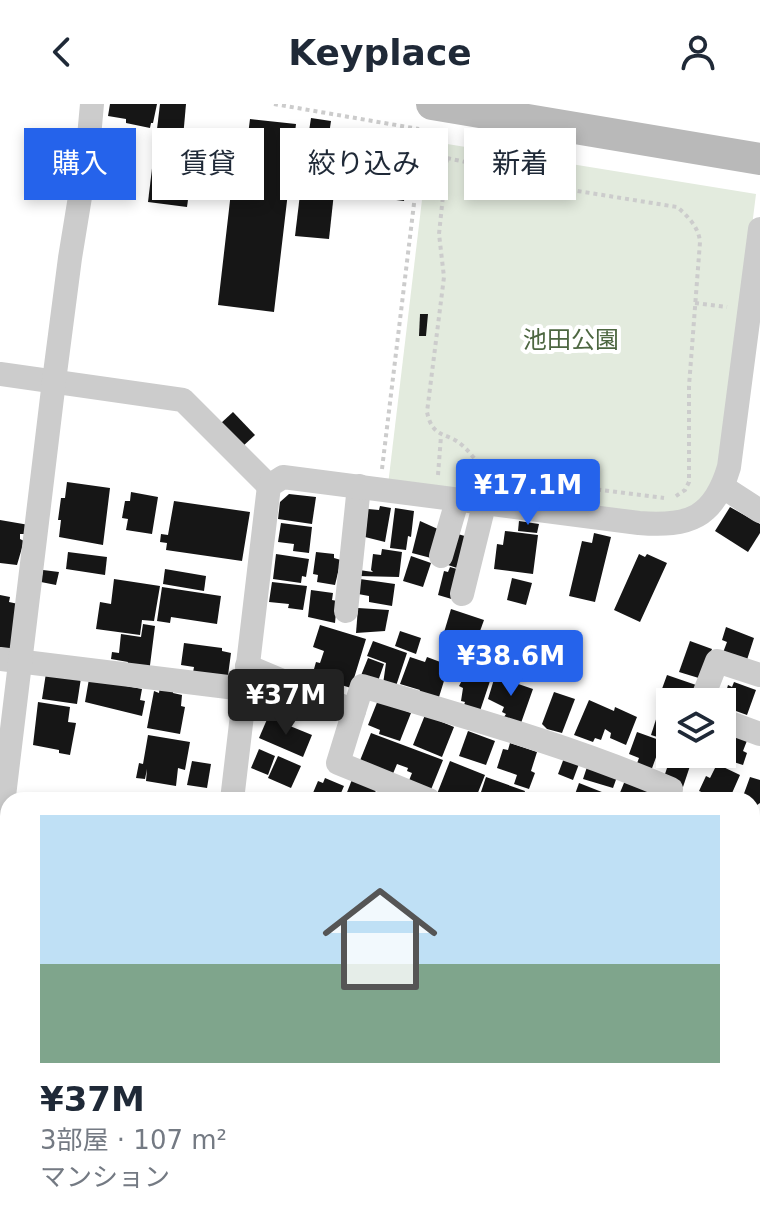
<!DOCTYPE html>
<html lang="ja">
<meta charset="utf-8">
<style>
:root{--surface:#fff;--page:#f6f6f7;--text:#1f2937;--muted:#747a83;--accent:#2563eb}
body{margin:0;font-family:"DejaVu Sans","Noto Sans JP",sans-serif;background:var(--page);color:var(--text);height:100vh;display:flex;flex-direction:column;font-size:30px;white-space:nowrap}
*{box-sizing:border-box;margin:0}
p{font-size:26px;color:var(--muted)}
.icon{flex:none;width:44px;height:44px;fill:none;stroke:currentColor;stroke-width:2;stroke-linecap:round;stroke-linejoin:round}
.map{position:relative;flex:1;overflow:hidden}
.details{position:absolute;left:0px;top:688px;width:760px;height:440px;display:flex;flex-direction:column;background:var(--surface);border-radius:24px 24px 0 0;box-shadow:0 4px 12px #0003}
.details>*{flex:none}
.top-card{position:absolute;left:24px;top:24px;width:712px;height:72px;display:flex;gap:16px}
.tools{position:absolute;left:656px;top:584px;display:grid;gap:16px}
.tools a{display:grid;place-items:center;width:80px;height:80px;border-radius:0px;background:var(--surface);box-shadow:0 4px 12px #0003;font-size:40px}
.price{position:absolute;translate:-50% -68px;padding:0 18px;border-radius:8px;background:var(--accent);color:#fff;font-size:26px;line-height:52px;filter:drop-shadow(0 2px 4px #0008)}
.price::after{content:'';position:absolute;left:50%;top:48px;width:24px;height:18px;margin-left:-12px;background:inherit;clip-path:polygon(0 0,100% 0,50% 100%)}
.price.active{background:#222;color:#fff}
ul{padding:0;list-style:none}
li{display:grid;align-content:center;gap:16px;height:424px;padding:0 40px}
li span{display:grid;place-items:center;height:248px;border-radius:0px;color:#555}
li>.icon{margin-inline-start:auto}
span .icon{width:144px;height:144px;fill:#fffc;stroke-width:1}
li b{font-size:34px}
.tag{padding:0 28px;border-radius:0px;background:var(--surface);box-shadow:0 4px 12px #0003;font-size:28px;line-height:72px}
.tag.active{background:var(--accent);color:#fff}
header{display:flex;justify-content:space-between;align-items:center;height:104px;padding:0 40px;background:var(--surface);font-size:36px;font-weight:600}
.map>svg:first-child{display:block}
.green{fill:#e3ebde}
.building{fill:#161616}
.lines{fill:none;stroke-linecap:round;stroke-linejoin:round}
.path{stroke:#ccc;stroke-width:4;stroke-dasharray:4 4;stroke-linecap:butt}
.street{stroke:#ccc;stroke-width:24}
.secondary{stroke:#b9b9b9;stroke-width:32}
.labels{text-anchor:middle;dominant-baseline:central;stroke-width:8;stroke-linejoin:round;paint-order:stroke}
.park-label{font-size:24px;fill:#4d6741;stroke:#fff}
</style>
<header><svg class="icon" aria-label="back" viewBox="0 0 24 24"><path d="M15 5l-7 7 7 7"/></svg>Keyplace<svg class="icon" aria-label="person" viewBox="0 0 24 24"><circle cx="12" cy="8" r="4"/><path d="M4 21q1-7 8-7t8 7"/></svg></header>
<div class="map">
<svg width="760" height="1128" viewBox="0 0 760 1128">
<rect width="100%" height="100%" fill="#fff"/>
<polygon class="green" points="429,37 756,90 722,360 706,395 670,413 388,381"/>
<g class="building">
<polygon points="110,0 157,0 153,19 151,19 150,24 126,19 126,15 108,12"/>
<polygon points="160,0 186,0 182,45 155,42"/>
<polygon points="311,14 331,17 326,51 306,47"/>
<polygon points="250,15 296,20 274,208 218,201 234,62 244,63"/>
<polygon points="381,30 413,34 404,97 373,93"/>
<polygon points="154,48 194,52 187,103 148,98"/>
<polygon points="304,57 337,61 329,135 295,132"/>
<polygon points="420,210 428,210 426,232 419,232"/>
<polygon points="233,308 255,331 242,343 220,320"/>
<polygon points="67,378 110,384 103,441 59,433 61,416 58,416 61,394 65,394"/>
<polygon points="131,388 158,393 152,430 126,426 128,415 122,414 125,397 130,397"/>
<polygon points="289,390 316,393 312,420 278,415 280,398"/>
<polygon points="174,397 250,408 242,457 166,446 167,439 160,438 161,430 168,431"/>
<polygon points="380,402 391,404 385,438 365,433 368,405 379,406"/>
<polygon points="730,403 760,420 760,429 748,448 715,427"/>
<polygon points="395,404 414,407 411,433 408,432 406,446 390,444"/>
<polygon points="0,416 29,421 27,430 20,430 20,435 24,437 17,461 0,459"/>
<polygon points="420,417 440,426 431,454 412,449"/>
<polygon points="519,417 539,420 537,429 518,427"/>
<polygon points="281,419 312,423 309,449 293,447 294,440 278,438"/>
<polygon points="505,427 538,431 533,470 494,465 497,440 503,441"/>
<polygon points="454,429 472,434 463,466 448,461"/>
<polygon points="594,429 611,433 595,498 569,492 582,437 592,439"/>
<polygon points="382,445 402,448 399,473 358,472 359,466 373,468 371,466 373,450 381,451"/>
<polygon points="68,448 107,453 105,471 66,465"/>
<polygon points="316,448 334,450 334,454 341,456 335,481 317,478 318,471 313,470"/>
<polygon points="276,450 309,455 306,473 302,472 301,479 273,475"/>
<polygon points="639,450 645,453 647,450 667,459 640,518 614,506"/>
<polygon points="411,452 431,459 423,483 403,477"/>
<polygon points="450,463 464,467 455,496 438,491 444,467 448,468"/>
<polygon points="165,465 206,472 204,487 163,480"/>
<polygon points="43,466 59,468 56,481 41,478"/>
<polygon points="512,474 532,479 526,501 507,496"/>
<polygon points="114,475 160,482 154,517 142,516 140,531 96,525 100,498 111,500"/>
<polygon points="360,475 395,480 392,502 369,498 369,492 358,490"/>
<polygon points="272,478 307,482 303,506 288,504 289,500 269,498"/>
<polygon points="162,483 221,492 217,520 171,513 170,519 157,517"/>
<polygon points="311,486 333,489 332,496 337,497 335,519 308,513"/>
<polygon points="0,491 10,493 9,498 23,501 15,549 0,547"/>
<polygon points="358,504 389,506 385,527 356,529"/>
<polygon points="451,505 484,516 470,555 439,545"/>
<polygon points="143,520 155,522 149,569 126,566 128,558 111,555 112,548 119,549 121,530 141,533"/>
<polygon points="320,521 366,535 351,584 312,572 316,558 320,559 324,547 313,543"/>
<polygon points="726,523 754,534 745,562 721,554 727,538 722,536"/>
<polygon points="400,527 421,534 416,550 395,542"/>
<polygon points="373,537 407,549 395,585 383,580 386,559 367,552"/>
<polygon points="690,537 712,545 702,575 679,568"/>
<polygon points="184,539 222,544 222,547 231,549 227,579 192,574 194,563 181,561"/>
<polygon points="410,553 425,558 427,553 443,559 442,562 448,564 439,593 418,590 420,586 400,580"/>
<polygon points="368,554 384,560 377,580 360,574"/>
<polygon points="469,563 492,571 479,610 463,604 465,598 461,597 463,584 459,582"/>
<polygon points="46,569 81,574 77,600 42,595"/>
<polygon points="667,571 699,582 694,598 679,596 671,598 659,593"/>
<polygon points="495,572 533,585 521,619 504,613 506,610 502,608 504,603 488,595"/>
<polygon points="89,575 142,585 140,596 145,597 142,612 85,598"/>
<polygon points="734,578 756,586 747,611 722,602 728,581 732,583"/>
<polygon points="260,579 282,589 273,611 255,604"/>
<polygon points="160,582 173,585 173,589 182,591 181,602 185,603 180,630 147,624 154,587 159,589"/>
<polygon points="554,588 575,595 562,629 547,625 542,620"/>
<polygon points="378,596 411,609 400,637 379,630 380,626 368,621"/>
<polygon points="589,596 614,607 615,603 637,613 626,641 610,634 611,629 605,625 601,636 595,634 593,638 574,631"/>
<polygon points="38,598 70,603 68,618 76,619 70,651 59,649 59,646 33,641"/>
<polygon points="659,606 670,609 670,637 651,631"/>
<polygon points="425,611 454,623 442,653 413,641"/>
<polygon points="268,613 312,631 303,653 259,634"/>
<polygon points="468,627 495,637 486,661 459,652"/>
<polygon points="730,627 748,634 743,647 747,649 743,661 721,654 724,632 728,633"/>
<polygon points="637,628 662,637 651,667 636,662 639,654 629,650"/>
<polygon points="371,629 443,656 430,688 408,679 412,669 407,667 408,664 397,660 392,672 359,659"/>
<polygon points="148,631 190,638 185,666 178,664 176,682 146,677 147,665 145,675 136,674 139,659 143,660"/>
<polygon points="510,639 537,648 531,667 535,669 529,685 514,680 517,671 497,664 503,645 508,646"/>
<polygon points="259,645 275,652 268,671 251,664"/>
<polygon points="672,650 694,650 683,683 663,676 667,664 663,663 667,651 671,652"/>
<polygon points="278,652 301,662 291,684 268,674"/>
<polygon points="564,654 579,660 573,676 558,670"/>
<polygon points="192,657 211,660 207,684 187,681"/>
<polygon points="450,657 485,671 475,696 452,696 437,690"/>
<polygon points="588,660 618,670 613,684 583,675"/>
<polygon points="717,660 740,671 729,696 720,696 699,687 706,672 710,674"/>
<polygon points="353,673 377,684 372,696 344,696"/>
<polygon points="486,673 525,687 522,696 493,696 480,691"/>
<polygon points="750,673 760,676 760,699 757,701 752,699 752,696 742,695"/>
<polygon points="325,674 344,682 338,696 310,696 318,677 323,679"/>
<polygon points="626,674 656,686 652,696 617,696"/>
<polygon points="579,679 612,692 611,696 573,696"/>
<polygon points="754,790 760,792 760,867 752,863 752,796"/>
<polygon points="760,916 760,950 752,947 752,936"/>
<polygon points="752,952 760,956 760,973 756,983 752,982"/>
<polygon points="752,1025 760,1029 760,1058 752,1054"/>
<polygon points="0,1057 8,1061 8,1092 0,1088"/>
<polygon points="752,1074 760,1078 760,1109 752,1105"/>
<polygon points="752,1108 760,1112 760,1128 713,1128 716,1120 732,1123 734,1120 752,1120"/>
<polygon points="34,1120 43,1120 59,1128 24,1128 26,1125 31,1127"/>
<polygon points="68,1120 81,1120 95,1128 64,1128"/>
<polygon points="116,1120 140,1120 145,1123 141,1128 111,1128"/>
<polygon points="295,1120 311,1120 318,1124 316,1128 290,1128"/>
<polygon points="324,1120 382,1120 394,1128 335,1128"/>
<polygon points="401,1120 441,1120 438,1128 413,1128 400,1123"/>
<polygon points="474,1120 494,1120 508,1125 507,1128 466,1128 468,1125 472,1126"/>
</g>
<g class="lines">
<g class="path">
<polyline points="274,0 419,25"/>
<path d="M438,28L436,46L447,54L439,130L444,173L427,308C433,336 447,327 463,342C473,351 480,363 490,372L664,394"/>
<path d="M447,54L511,68L528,79L677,103C688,112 699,124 700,138L689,282V378L685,386L673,394"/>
<polyline points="695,199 727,203"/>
<polyline points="382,365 423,25"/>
<polyline points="438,371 441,332"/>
</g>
<g class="street">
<polyline points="0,270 183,296 269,382"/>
<polyline points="723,383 760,407"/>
<polyline points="441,452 457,397"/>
<polyline points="462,490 484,401"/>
<polyline points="346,507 359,382"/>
<polyline points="0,555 244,585"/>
<polyline points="247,562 354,607 338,659 429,696"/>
<polyline points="701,598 717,557 760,571"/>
<path d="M354,607L362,582C466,613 571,642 671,685L667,696"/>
<polyline points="722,616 760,630"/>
<path d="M232,696L269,382L283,373L639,419C689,423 714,414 729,363L760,125"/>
<polyline points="0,725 54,277 70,154 88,44 92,0"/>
<polyline points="752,761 760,741"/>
<polyline points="0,862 8,864"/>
<polyline points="0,924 8,892"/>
<polyline points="752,1002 760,1004"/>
<polyline points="752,1066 760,1070"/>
<polyline points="217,1120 227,1128"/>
<polyline points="0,1128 8,1112"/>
<polyline points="446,1128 449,1120"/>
</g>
<polyline class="secondary" points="432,0 760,55"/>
</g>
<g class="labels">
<g class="park-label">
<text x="571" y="236">池田公園</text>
</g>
</g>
</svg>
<div class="tools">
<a><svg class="icon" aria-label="layers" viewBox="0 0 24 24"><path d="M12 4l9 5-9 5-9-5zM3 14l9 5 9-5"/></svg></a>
</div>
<b class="price" style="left:528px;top:423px">¥17.1M</b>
<b class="price" style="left:511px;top:594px">¥38.6M</b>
<b class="price active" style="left:286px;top:633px">¥37M</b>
<div class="top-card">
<a class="tag active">購入</a>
<a class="tag">賃貸</a>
<a class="tag">絞り込み</a>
<a class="tag">新着</a>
</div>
<section class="details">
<ul>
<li><span style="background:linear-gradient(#bfe0f5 60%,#7fa58c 0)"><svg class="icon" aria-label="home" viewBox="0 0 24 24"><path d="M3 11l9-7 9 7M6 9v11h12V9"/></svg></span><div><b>¥37M</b><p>3部屋 · 107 m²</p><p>マンション</p></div></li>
</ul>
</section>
</div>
